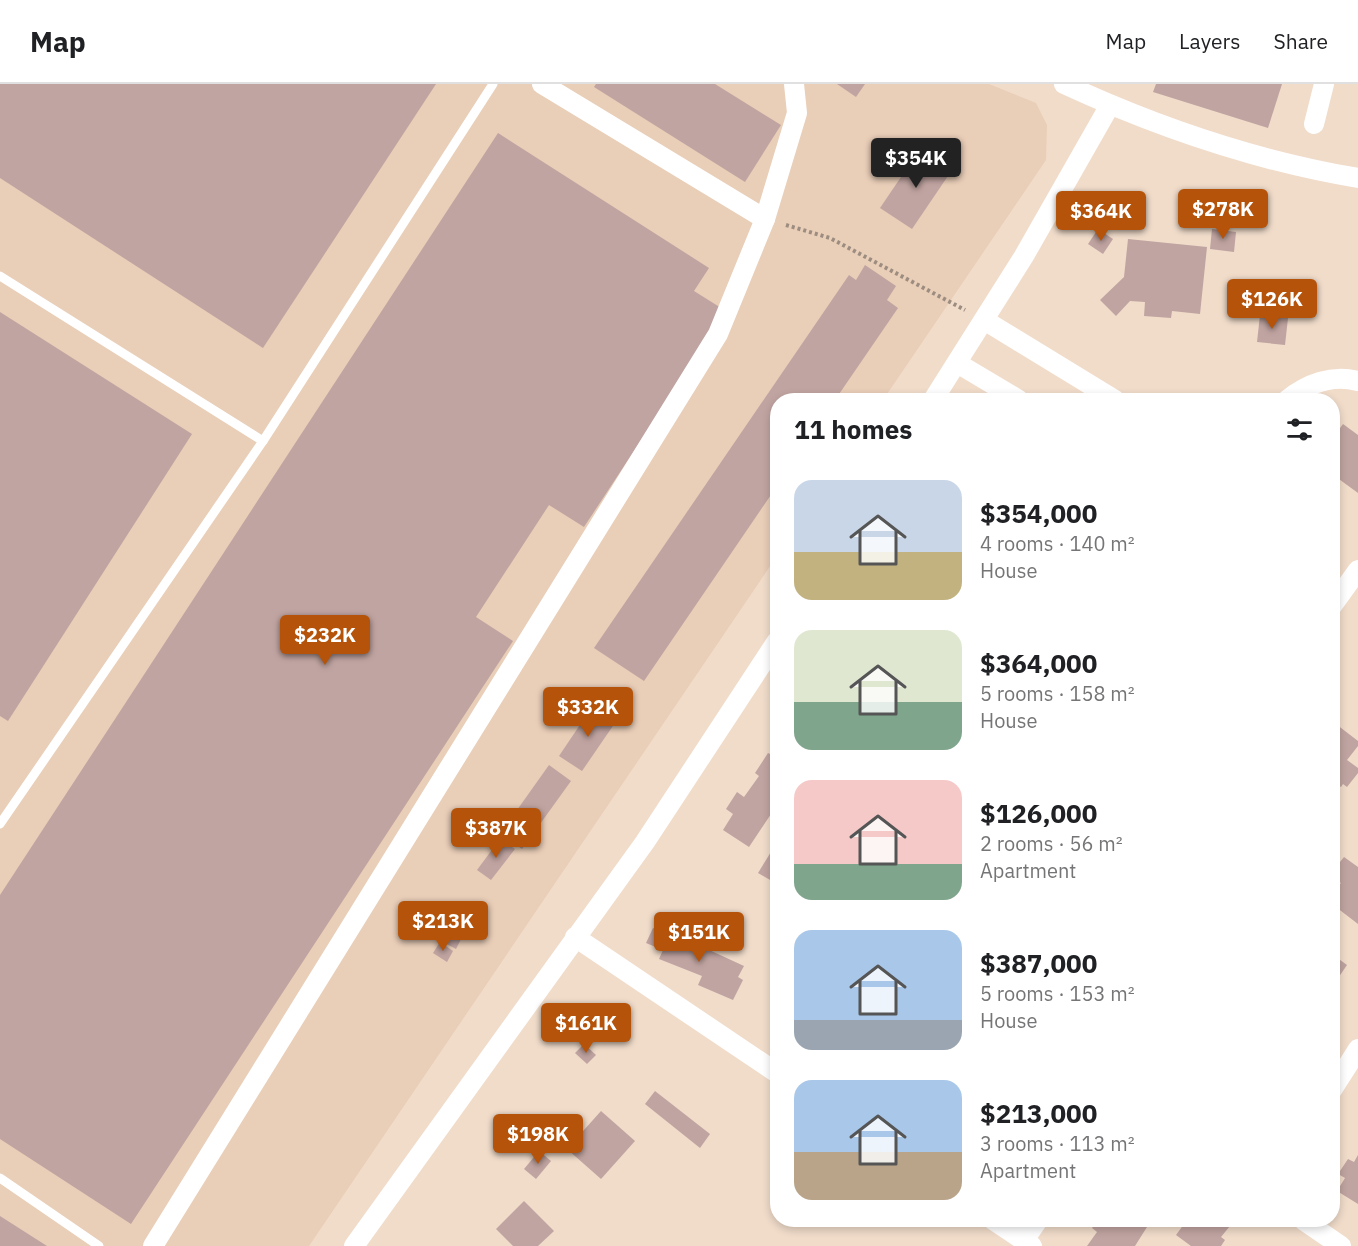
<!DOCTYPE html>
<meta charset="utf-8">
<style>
:root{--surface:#fff;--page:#f6f6f6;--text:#202124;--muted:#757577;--line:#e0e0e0;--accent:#b45309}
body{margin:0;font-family:"IBM Plex Sans",sans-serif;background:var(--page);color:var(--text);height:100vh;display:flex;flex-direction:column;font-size:22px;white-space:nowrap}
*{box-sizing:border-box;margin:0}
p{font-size:20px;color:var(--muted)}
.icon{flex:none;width:33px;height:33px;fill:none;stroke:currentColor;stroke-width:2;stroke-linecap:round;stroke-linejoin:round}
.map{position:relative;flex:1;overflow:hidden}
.side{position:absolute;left:770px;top:309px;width:570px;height:834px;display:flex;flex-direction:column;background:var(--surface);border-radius:24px;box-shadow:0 3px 9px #0003}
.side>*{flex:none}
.price{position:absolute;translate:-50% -51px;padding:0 14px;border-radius:6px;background:var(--accent);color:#fff;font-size:20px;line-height:39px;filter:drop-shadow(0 2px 3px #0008)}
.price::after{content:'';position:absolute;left:50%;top:36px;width:18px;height:14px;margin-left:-9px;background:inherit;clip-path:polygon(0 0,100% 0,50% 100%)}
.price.on{background:#222;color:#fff}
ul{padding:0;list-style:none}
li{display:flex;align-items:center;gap:18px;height:150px;padding:0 24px}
li span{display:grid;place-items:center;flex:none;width:168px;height:120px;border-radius:18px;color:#555}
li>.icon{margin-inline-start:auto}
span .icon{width:72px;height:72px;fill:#fffc;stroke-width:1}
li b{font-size:26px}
h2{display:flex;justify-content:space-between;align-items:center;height:72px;padding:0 24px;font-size:26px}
header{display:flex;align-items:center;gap:36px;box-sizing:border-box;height:84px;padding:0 30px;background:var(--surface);border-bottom:2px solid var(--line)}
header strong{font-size:28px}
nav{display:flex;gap:33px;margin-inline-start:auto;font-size:21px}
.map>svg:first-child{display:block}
.built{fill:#e9ceb8}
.building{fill:#c0a4a1}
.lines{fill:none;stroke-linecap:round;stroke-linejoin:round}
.path{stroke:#9c8d80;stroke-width:4;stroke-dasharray:3 3;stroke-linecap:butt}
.lane{stroke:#fff;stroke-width:9}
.street{stroke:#fff;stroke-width:20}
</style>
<header>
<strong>Map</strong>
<nav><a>Map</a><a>Layers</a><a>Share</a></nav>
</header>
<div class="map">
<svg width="1358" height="1162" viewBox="0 0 1358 1162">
<rect width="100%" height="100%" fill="#f1dcca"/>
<polygon class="built" points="0,0 989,0 1036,19 1047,41 1046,76 883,316 777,316 777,472 309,1162 0,1162"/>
<g class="building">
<polygon points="0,0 436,0 263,264 0,94"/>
<polygon points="596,0 715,0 781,41 745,98 594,3"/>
<polygon points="837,0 865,0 856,13"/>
<polygon points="1156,0 1282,0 1268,44 1153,8"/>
<polygon points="498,49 709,184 694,207 726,227 584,443 549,421 476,533 513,557 131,1140 0,1055 0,811"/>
<polygon points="920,65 952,86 912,145 880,124"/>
<polygon points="1199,123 1216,125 1215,139 1198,137"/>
<polygon points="1220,125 1240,128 1237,142 1217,138"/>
<polygon points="1098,145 1113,155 1103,170 1088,160"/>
<polygon points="1212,145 1236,148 1234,168 1210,165"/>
<polygon points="1128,155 1207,163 1200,230 1172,227 1171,234 1144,232 1145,218 1130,217 1116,232 1100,216 1124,193"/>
<polygon points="865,181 896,202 887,216 898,224 835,316 777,316 777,402 644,597 594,564 849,191 856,196"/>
<polygon points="0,228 192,350 8,637 0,632"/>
<polygon points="1260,231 1288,234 1285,261 1257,258"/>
<polygon points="1343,340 1358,351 1358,409 1332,390 1332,374 1339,365 1332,360 1332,355"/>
<polygon points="594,620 617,636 582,687 559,672"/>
<polygon points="1332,637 1358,657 1358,662 1347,676 1358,684 1358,689 1347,703 1343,700 1341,703 1332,697"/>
<polygon points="777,663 777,721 749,763 723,746 733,730 726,725 737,708 744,713 759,692 755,689 768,669 772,671"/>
<polygon points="549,681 571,697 522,765 500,750"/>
<polygon points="500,755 515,765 491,796 477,786"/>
<polygon points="777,758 777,800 758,789"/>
<polygon points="1344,773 1358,783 1358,840 1332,820 1332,809 1341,799 1332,793 1332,788"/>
<polygon points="474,822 480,826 471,839 465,835"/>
<polygon points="653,844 667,850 668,847 744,882 738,893 743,896 733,916 698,901 702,892 659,875 663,866 646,859"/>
<polygon points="447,845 462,853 456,865 441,857"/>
<polygon points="440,858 453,867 447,878 433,869"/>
<polygon points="1332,870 1347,881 1332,903"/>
<polygon points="584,960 596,971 587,980 575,969"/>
<polygon points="655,1007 710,1050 700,1064 645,1020"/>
<polygon points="601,1027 635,1057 601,1095 567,1065"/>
<polygon points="539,1067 551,1077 536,1095 524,1085"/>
<polygon points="1358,1071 1358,1120 1337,1107 1345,1094 1338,1090 1348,1075 1354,1078"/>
<polygon points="524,1117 554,1147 538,1162 513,1162 496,1145"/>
<polygon points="0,1132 47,1162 0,1162"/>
<polygon points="1098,1136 1136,1136 1147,1143 1135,1162 1087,1162 1097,1148 1092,1144"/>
<polygon points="1187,1136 1232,1136 1234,1137 1221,1153 1225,1156 1221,1162 1191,1162 1176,1151"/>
</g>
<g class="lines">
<polyline class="path" points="786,141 830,154 965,226"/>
<g class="lane">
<polyline points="0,192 263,357"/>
<polyline points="0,740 263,357 493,0"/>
<polyline points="0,1094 99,1162"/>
</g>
<g class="street">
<polyline points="542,0 765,135"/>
<path d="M1064,0C1157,43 1257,77 1358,94"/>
<polyline points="1314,40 1324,0"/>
<polyline points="984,236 1115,316"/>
<polyline points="957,279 1019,316"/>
<polyline points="933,316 1024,172 1110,21"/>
<path d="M1287,316C1307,300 1332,290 1358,297"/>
<polyline points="1332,522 1358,486"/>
<polyline points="575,853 777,989"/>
<polyline points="1332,1006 1358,965"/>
<polyline points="993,1136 1032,1162"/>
<polyline points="1303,1136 1341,1162"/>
<polyline points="1024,1156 1038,1136"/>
<polyline points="153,1162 718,250 765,135 797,29 794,0"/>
<polyline points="354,1162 645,758 777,557"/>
</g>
</g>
</svg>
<b class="price on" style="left:916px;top:105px">$354K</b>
<b class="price" style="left:1223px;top:156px">$278K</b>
<b class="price" style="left:1101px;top:158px">$364K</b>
<b class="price" style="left:1272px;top:246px">$126K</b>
<b class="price" style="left:325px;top:582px">$232K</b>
<b class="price" style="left:588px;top:654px">$332K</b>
<b class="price" style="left:496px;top:775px">$387K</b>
<b class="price" style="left:443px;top:868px">$213K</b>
<b class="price" style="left:699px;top:879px">$151K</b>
<b class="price" style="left:586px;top:970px">$161K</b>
<b class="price" style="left:538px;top:1081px">$198K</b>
<section class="side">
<h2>11 homes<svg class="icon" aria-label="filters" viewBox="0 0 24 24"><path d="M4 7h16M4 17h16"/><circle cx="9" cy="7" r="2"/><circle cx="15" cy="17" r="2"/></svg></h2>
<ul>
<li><span style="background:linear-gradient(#c9d6e8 60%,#c2b280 0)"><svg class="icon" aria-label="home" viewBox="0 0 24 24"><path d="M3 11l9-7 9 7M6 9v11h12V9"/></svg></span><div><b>$354,000</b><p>4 rooms · 140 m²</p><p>House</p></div></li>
<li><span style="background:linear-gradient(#dfe7d0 60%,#7fa58c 0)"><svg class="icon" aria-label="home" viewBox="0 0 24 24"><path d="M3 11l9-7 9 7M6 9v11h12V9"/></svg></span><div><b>$364,000</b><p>5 rooms · 158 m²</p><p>House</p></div></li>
<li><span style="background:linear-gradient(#f6c9c9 70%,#7fa58c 0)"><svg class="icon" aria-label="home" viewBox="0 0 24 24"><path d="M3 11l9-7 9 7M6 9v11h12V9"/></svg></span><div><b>$126,000</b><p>2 rooms · 56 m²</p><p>Apartment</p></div></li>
<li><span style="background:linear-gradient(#a9c7e8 75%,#9aa5b1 0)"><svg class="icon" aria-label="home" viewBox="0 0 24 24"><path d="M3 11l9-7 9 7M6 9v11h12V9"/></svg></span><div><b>$387,000</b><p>5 rooms · 153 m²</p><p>House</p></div></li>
<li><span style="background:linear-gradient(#a9c7e8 60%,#b9a48a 0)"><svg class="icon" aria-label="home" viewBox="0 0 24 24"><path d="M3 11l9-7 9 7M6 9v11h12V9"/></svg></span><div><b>$213,000</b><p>3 rooms · 113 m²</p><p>Apartment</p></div></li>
</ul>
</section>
</div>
